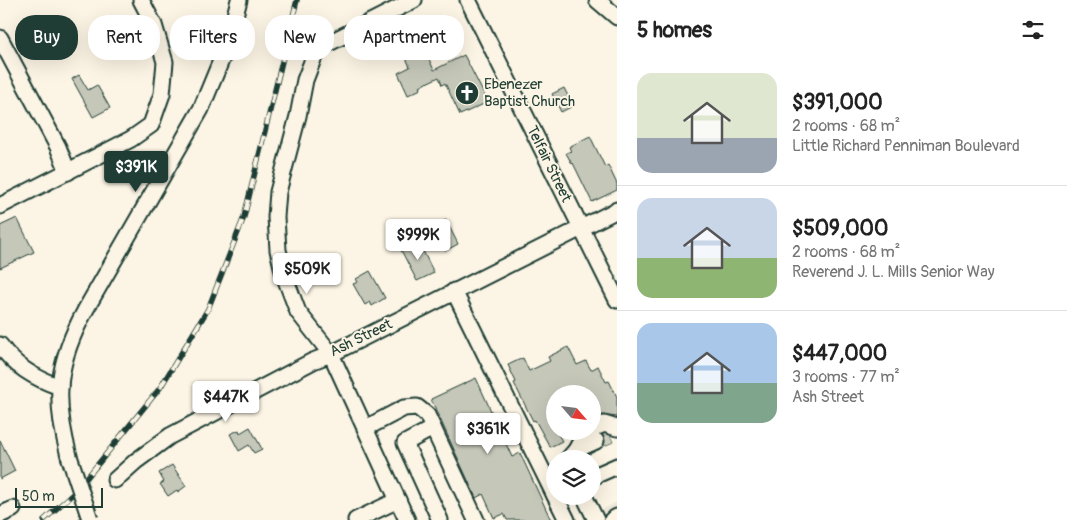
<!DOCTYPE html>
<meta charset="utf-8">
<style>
:root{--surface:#fff;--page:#f2f2f2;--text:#222;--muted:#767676;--line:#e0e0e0;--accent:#1f3d34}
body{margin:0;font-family:Pangolin,sans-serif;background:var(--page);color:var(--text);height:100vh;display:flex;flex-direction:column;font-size:19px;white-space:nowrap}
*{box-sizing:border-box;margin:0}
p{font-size:16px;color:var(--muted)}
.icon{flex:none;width:28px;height:28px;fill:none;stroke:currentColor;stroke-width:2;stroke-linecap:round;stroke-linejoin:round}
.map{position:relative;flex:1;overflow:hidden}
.drawer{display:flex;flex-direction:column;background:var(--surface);width:450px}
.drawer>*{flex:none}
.top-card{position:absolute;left:15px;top:15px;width:475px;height:45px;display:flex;gap:10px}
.needle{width:32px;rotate:118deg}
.controls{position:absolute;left:546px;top:385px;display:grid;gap:10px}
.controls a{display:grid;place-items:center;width:55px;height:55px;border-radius:50%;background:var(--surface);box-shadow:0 5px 20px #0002;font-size:25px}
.scale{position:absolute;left:15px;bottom:12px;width:88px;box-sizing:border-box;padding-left:5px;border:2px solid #1f3d34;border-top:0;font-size:14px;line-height:18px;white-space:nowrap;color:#1f3d34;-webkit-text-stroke:4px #fcf5e5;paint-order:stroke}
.price{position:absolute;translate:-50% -42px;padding:0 11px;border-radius:5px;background:#fff;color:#222;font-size:16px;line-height:32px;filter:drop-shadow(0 1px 2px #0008)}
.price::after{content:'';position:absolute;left:50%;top:30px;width:15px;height:11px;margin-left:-8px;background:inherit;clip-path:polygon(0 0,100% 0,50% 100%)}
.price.active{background:var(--accent);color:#fff}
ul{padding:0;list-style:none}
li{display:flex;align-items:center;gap:15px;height:125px;padding:0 20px}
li+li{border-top:1px solid var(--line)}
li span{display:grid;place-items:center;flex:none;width:140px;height:100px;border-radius:15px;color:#555}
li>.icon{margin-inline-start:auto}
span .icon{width:60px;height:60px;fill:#fffc;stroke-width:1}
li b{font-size:21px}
h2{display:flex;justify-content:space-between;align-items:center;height:60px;padding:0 20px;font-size:21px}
.tag{padding:0 18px;border-radius:20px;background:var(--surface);box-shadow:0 5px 20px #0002;font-size:18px;line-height:45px}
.tag.active{background:var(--accent);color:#fff}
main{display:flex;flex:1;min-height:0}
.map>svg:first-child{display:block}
.built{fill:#ece7d8}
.building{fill:#c5c7b9;stroke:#1f3d34}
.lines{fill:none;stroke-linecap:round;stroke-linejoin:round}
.minor-tunnel{stroke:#d0d0c2;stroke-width:15;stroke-dasharray:15 8;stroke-linecap:butt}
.minor-casing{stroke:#1f3d34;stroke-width:19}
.minor{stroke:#fcf5e5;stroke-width:15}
.rail-casing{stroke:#1f3d34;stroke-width:5.5}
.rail{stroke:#fcf5e5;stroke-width:4;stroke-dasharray:11;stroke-linecap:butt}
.minor-bridge-casing{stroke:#1f3d34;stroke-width:19;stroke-linecap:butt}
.minor-bridge{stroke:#fcf5e5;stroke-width:15}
.labels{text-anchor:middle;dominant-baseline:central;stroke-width:4;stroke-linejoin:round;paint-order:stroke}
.poi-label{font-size:15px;fill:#1f3d34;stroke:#fcf5e5;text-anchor:start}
.street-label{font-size:15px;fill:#1f3d34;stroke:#fcf5e5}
</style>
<main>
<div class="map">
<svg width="617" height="520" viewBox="0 0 617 520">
<rect width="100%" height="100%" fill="#fcf5e5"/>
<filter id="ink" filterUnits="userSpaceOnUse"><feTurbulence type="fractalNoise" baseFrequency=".02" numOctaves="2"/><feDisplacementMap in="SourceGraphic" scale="10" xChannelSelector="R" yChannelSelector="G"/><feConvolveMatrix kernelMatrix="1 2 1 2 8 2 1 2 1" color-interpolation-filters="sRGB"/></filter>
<g filter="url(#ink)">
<polygon class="built" points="617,502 617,520 582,520"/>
<g class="building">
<polygon points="408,23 409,27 413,25 434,70 464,55 488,102 460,115 445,83 442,85 439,77 420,86 421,89 408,95 398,73 410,67 395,33 397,32 395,29"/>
<polygon points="79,75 88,90 97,85 110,108 93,117 72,79"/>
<polygon points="564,88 573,106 561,112 552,94"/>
<polygon points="590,136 605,167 608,165 617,184 617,190 592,202 573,163 572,164 566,153 571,151 569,147"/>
<polygon points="17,218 34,252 0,268 0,226"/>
<polygon points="446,220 458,244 445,251 433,226"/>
<polygon points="418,241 434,273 417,281 401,250"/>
<polygon points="370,271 385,298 372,306 370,302 365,305 353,284 358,282 356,279"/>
<polygon points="568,347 577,365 586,361 591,370 598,366 606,382 609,381 617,397 617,417 601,415 592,419 592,394 555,394 555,431 556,431 562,441 550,447 535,420 533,421 514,383 516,382 508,365 523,358 529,371 550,361 548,357"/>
<polygon points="476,378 512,457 520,453 551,520 507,520 504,514 494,518 483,494 476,498 431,399"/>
<polygon points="250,427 262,449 254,453 249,445 239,451 230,434 239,430 240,433"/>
<polygon points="605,434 610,436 613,442 604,446 605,441 603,435"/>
<polygon points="0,440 15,471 0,479"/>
<polygon points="172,465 186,486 178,492 177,490 168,496 160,484 164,482 159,473"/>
</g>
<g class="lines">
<polyline class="minor-tunnel" points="596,441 610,435"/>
<g class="minor-casing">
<g id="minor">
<polyline points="468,0 617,300"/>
<polyline points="597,0 617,17"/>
<polyline points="0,38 58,147 68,172"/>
<polyline points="0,206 131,139 151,125 162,94 165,62 154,25 141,0"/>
<polyline points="454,291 555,496"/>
<path d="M0,345C14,366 36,379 60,387"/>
<polyline points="597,427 604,424 617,428"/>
<polyline points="366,428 404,408 417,407 427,415 476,520"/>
<polyline points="433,428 405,443 440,520"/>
<polyline points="576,450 585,433 588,431"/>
<path d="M69,456C53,397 57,362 86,309L201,109L227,46L239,0"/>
<polyline points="568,459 576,450 596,441"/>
<polyline points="592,477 617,466"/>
<polyline points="115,480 136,461 170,436 313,361 331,354 617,210"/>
<polyline points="555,496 567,520"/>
<polyline points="584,496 596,520"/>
<polyline points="0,515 13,509"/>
<polyline points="356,520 398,500"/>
<polyline points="407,520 331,354 298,312 284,275 278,250 276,217 278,192 298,116 305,80 317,49 414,0"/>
<polyline points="612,520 617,517"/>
</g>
</g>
<use href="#minor" class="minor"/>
<g class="rail-casing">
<polyline id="rail" points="44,520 76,491 160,388 208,309 244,217 297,0"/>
</g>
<use href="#rail" class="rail"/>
<g class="minor-bridge-casing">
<polyline id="minor-bridge" points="69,456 90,519"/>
</g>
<use href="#minor-bridge" class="minor-bridge"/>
</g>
</g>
<defs>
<g id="church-disc" transform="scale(1.25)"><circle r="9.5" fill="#1f3d34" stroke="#fcf5e5"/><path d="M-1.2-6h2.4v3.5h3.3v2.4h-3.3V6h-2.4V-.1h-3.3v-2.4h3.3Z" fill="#fff"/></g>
</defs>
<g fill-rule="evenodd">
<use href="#church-disc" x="467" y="93"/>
</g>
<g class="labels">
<g class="poi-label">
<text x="484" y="84">Ebenezer<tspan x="484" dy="17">Baptist Church</tspan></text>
</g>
<g class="street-label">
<text transform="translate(549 164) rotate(64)">Telfair Street</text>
<text transform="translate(361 338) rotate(-26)">Ash Street</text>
</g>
</g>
</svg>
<div class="controls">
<a><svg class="needle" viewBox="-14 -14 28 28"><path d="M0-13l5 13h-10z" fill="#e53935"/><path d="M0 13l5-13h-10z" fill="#767676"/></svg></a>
<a><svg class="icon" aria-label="layers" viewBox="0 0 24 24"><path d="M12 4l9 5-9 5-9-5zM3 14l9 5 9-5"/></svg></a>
</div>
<div class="scale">50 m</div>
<b class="price active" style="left:136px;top:193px">$391K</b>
<b class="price" style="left:418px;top:261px">$999K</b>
<b class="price" style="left:307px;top:295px">$509K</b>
<b class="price" style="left:226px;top:423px">$447K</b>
<b class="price" style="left:488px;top:455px">$361K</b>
<div class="top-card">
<a class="tag active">Buy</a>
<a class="tag">Rent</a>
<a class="tag">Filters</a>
<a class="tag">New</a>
<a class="tag">Apartment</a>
</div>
</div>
<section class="drawer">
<h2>5 homes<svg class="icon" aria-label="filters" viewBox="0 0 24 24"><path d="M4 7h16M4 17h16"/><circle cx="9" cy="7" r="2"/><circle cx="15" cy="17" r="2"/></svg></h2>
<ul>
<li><span style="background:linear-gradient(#dfe7d0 65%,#9aa5b1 0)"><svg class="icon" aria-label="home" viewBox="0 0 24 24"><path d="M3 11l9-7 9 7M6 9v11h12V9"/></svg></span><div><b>$391,000</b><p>2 rooms · 68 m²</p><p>Little Richard Penniman Boulevard</p></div></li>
<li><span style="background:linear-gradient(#c9d6e8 60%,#8fb573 0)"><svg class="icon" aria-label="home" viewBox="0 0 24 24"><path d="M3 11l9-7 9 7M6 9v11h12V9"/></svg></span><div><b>$509,000</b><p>2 rooms · 68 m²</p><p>Reverend J. L. Mills Senior Way</p></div></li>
<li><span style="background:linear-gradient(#a9c7e8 60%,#7fa58c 0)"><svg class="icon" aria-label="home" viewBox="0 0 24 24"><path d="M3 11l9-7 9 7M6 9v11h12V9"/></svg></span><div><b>$447,000</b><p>3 rooms · 77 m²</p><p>Ash Street</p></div></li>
</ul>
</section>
</main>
